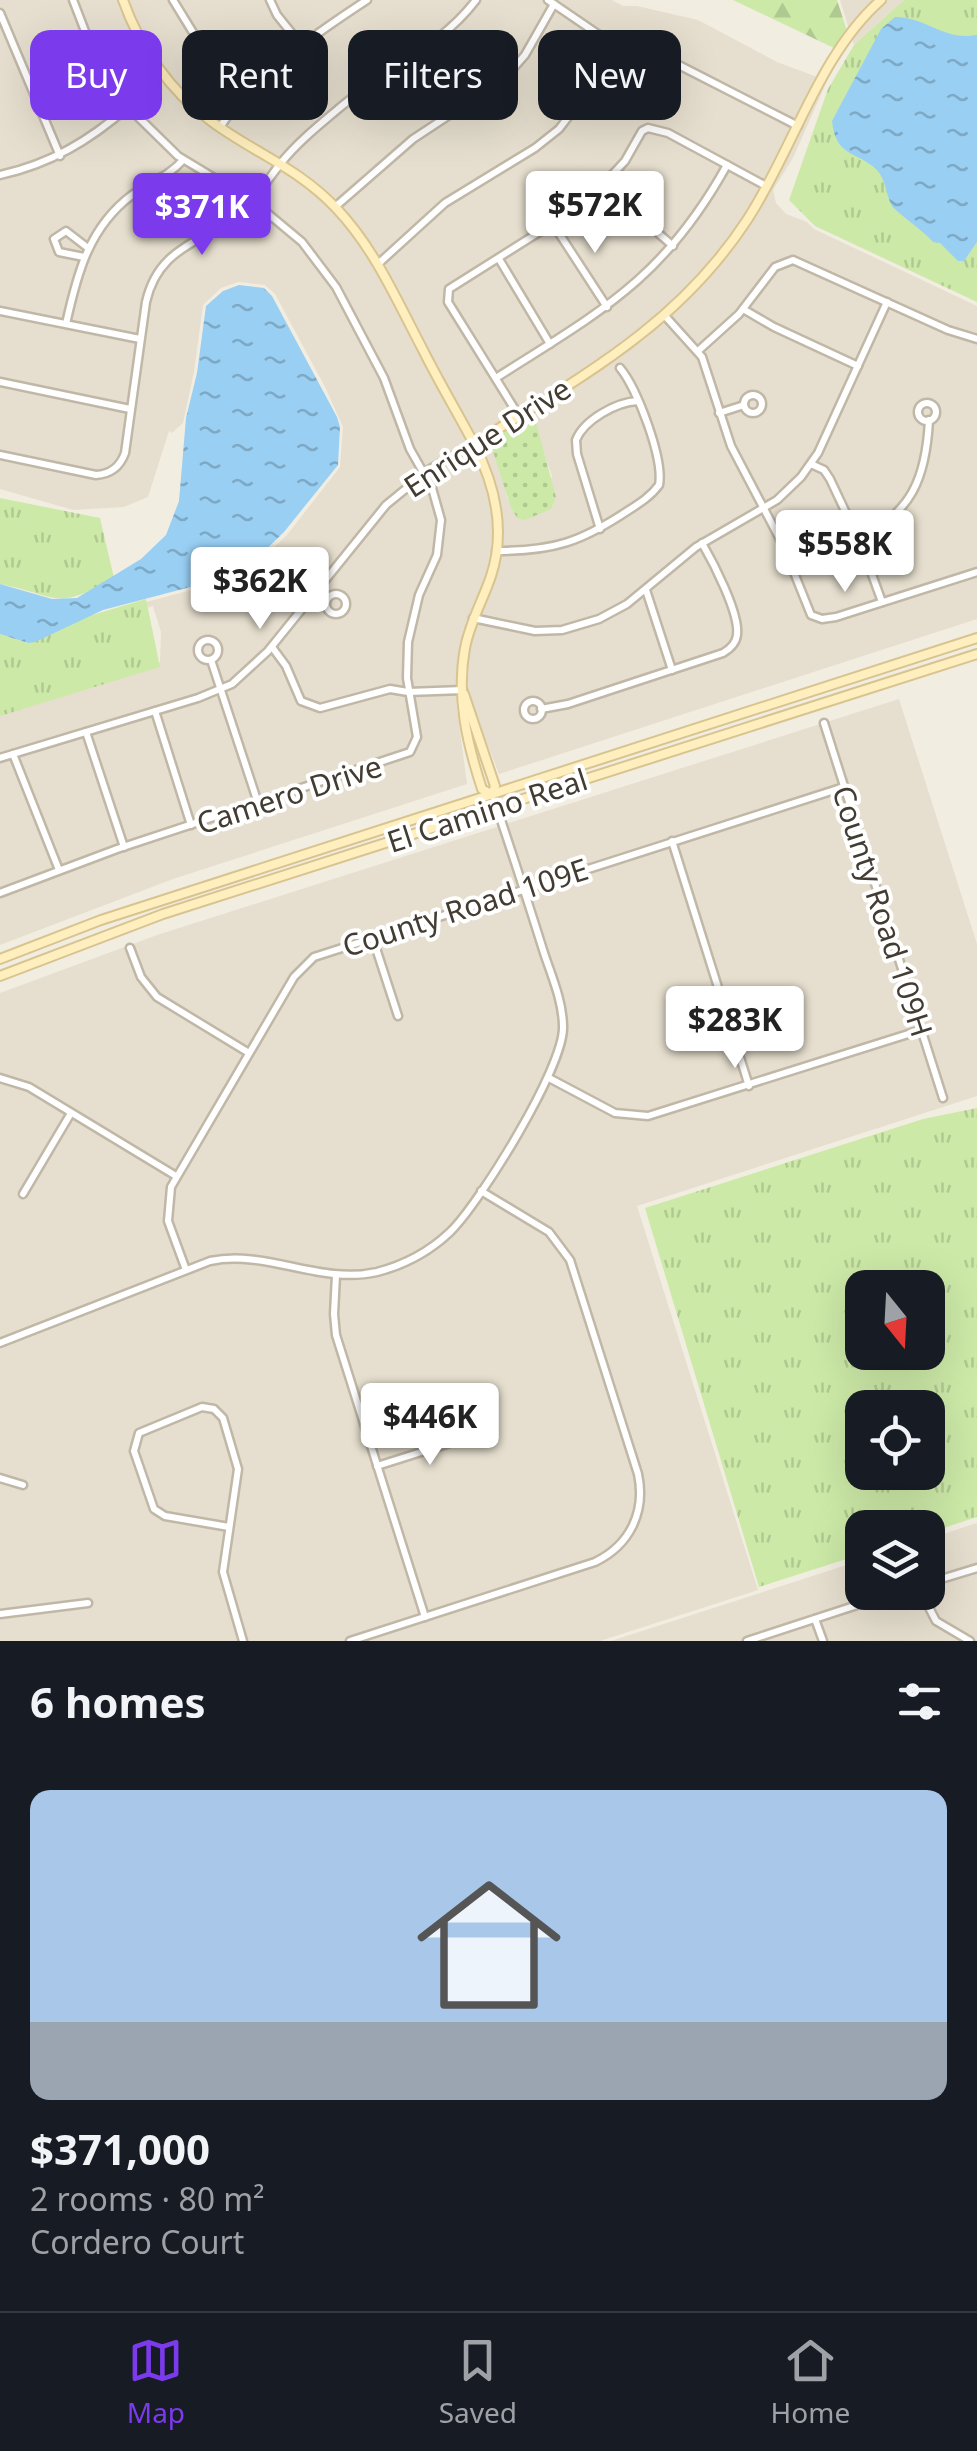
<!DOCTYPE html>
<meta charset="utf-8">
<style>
:root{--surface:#171b24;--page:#242831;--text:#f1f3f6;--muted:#9ea1a6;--line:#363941;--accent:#7c3aed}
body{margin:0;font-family:"Noto Sans",sans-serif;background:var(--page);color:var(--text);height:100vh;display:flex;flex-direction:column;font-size:38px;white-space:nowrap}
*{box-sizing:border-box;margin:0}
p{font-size:32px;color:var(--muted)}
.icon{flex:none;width:55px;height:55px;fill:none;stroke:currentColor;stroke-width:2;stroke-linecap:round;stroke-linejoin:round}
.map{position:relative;height:1641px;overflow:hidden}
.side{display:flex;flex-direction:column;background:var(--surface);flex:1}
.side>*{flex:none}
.guide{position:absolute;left:30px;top:30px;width:918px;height:90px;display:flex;gap:20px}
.needle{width:65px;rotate:162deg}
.controls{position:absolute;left:845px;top:1270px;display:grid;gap:20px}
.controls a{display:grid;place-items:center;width:100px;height:100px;border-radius:20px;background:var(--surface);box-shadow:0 10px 40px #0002;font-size:50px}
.price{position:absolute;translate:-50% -85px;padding:0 22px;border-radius:10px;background:#fff;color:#222;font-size:32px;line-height:65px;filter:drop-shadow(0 2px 5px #0008)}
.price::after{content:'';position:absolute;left:50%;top:60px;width:30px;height:22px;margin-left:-15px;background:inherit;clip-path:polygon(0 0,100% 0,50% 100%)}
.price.current{background:var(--accent);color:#fff}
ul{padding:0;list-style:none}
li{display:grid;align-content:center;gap:20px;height:530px;padding:0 30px}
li+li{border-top:2px solid var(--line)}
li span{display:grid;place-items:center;height:310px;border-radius:20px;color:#555}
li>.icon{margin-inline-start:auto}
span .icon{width:180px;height:180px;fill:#fffc;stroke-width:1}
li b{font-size:42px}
h2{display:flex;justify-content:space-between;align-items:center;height:120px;padding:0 30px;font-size:42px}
.tag{padding:0 35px;border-radius:20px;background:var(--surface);box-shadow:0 10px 40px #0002;font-size:35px;line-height:90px}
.tag.current{background:var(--accent);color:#fff}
.menu{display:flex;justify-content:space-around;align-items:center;height:140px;border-top:2px solid var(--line);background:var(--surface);font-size:28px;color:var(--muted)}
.menu a{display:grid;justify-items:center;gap:5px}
.menu .current{color:var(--accent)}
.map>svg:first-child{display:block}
.residential{fill:#e6dfcf}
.grass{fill:url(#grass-tufts);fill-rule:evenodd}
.forest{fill:url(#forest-firs)}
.park{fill:url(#park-dots)}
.water{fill:url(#water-ripples)}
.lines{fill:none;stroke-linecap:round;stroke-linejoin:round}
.street-casing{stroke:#c0b7a7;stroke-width:11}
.secondary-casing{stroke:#d8c490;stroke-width:12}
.street{stroke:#fff;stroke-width:6}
.secondary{stroke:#ffefbe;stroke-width:8}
.labels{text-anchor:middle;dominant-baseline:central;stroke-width:8;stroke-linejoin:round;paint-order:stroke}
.street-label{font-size:30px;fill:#433c32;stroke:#fff}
</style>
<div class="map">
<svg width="977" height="1641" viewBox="0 0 977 1641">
<defs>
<pattern id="grass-tufts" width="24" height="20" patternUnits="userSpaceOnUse" patternTransform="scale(2.5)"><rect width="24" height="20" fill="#cce9a7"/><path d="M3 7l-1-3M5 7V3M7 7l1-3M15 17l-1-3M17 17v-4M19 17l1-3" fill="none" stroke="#b0c990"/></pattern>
<pattern id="forest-firs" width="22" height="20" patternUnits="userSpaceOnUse" patternTransform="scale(2.5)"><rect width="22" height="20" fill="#cce9a7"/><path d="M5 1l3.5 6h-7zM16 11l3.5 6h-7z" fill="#b0c990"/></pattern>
<pattern id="park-dots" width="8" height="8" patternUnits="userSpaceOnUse" patternTransform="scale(2.5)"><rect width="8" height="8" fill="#cce9a7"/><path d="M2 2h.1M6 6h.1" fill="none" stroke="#b0c990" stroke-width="1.8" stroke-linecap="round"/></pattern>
<pattern id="water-ripples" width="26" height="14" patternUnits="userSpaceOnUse" patternTransform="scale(2.5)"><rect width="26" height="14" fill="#99cff3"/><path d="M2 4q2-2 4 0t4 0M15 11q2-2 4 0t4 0" fill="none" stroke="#7ea9c5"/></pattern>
</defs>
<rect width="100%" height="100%" fill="#f2ede1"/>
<g class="residential">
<polygon points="0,0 119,0 152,66 189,108 226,135 280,165 332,210 376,267 471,446 490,493 494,524 488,574 470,617 460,664 459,700 456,701 467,784 173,879 0,945 0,710 141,671 160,662 161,632 153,606 142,609 120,609 199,588 254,566 287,535 340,467 343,427 325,387 275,294 265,285 238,282 221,288 203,305 194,372 183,423 172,433 169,431 148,497 124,507 73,510 0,489"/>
<polygon points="127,0 612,0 623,6 637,6 698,20 777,62 820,78 747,213 717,257 684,295 614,351 475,439 382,264 358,228 337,204 283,159 229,129 193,102 158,61"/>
<polygon points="840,0 904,0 854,45"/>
<polygon points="827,81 793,158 773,190 776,203 786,214 807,222 814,229 977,306 977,619 499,774 466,689 468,649 501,525 496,491 478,446 489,439 501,468 507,498 525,520 540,511 552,476 536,431 533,415 524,417 644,340 705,283 753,218"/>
<polygon points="899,699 977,944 977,1096 637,1206 758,1590 600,1641 0,1641 0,993 157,935"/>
<polygon points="977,1523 977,1641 611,1641 862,1560 862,1592 928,1592 928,1539"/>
</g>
<g class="grass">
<polygon points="904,0 977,0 977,302 815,226 789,200 828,89 854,45"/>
<path d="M0,498L100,518L114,578C54,612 60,596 0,584Z"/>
<polygon points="146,599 160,667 0,716 0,634 27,643 79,619"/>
<path d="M977,1108V1517L928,1533V1528H862V1554L759,1587L645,1208L923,1119ZM862,1288H928V1352H862ZM862,1408H928V1472H862Z"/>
</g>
<polygon class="forest" points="733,0 837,0 847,31 836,49"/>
<polygon class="park" points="534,415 556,497 551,509 525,520 518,519 511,508 489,439 524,417"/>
<g class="water">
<path d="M895,17C927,17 943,41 977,35V242L964,261H958L940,243L933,242C924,231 897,213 892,206C886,195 886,180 877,170C856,150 836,158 832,121L881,29Z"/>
<polygon points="239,285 264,288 272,296 337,417 340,427 338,465 284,532 252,563 198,585 103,610 35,642 28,643 0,634 0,584 52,599 77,598 141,559 166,535 179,501 186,418 197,373 206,306 223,291"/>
</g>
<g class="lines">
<g class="street-casing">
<g id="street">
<polyline points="173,0 200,44 249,93"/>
<polyline points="270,0 277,15 302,46"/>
<polyline points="548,0 608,41 663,57 798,126"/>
<polyline points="0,13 60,156"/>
<path d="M220,127C255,75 315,34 367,0"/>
<path d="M0,175C50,164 89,141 128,107"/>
<polyline points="604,186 673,246"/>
<polyline points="335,207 413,139 504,79 525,55 554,4"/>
<polyline points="553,224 607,307"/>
<polyline points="84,257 59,252 54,239 66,231 88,248"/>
<polyline points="499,259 550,344"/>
<polyline points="378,264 445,203 535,148 559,129 582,99 611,42"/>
<polyline points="743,309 774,327 858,366"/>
<polyline points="0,311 140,339"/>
<polyline points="666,317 702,357 731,446 783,545 811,615 822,619 836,617 977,572"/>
<path d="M66,324C77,274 89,227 132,195C150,182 169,176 183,160"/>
<polyline points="698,351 739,314 775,267 793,260 948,330 977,339"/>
<path d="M496,378C601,311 664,279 727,165"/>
<polyline points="0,382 130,409"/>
<circle cx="753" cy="404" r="9"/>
<circle cx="927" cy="412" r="9"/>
<polyline points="719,413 744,405"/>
<polyline points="519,416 448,302 449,289 587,202 625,161 642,131 648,128 668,133 766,186"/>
<path d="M0,455L96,475C111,474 120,467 125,453L146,302C159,245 203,244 242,210C258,197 268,179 281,163C297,143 318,126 337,110C382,71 440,48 476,0"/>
<polyline points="811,464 824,470 830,479 862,547 882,602"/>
<path d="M600,529L577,454L576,440C584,420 616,402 638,401"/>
<path d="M858,539C912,513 926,478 929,420"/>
<path d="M496,551C554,551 581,542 629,510C640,503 651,496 659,485C664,459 637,388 620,368"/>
<polyline points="646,590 672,670"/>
<circle cx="336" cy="604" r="10"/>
<polyline points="473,618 535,631 562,630 599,619 627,604 696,547 777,500 801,477 818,453 887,302"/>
<circle cx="208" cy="650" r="10"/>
<polyline points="272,647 286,666 301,701 320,708 390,689 408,692 463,690"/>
<polyline points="211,660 258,803"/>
<circle cx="533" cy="710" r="9"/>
<path d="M541,709L568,704L723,653C730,649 736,644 737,635C740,614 713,562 702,543"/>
<polyline points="155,711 191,825"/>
<polyline points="824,723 943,1098"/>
<polyline points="86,732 124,847"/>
<polyline points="13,754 59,870"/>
<polyline points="0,758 198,698 232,684 268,651 386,505 430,469 474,444"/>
<polyline points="672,841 749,1086"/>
<polyline points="0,893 117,849 410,752 417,737 407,678 408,642 419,595 437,555 441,520 432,488 410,449 384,378 336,287 302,242 254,202 178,156 128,107 93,52 73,0"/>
<polyline points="372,936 398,1016"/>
<polyline points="130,948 141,977 157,997 249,1053"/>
<polyline points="0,1078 29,1087 176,1176"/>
<polyline points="549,1078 615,1113 648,1116 921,1030"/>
<polyline points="23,1194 71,1113"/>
<polyline points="186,1270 168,1221 171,1187 294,977 314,957 844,787"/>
<polyline points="336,1275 334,1314 336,1335 425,1617"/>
<path d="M0,1343L210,1261C266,1249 320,1285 377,1272C404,1265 430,1251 450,1232C480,1203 564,1067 563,1027C563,1002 552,977 544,953C529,905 513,856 497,808"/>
<polyline points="377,1466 472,1436"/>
<polyline points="0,1478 23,1485"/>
<polyline points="229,1527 165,1516 154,1509 134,1451 139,1433 202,1407 214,1409 223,1418 238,1469 223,1572 243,1641"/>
<polyline points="928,1583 977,1568"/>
<polyline points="921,1592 936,1621 970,1641"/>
<polyline points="0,1614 88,1603"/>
<polyline points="815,1619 823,1641"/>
<path d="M350,1641L595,1562C630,1545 646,1512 638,1474L570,1260L549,1232L481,1191"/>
<polyline points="747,1641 897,1592"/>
</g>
</g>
<g class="secondary-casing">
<g id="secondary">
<path d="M123,0C140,48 170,91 211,121C254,153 297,167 336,208C375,249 397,301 423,350C439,382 457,412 474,444C495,485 506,531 491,576C483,600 470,622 465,648C456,697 467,743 482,789L492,795"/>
<path d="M474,444C579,378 677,327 747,220C792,152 819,54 881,0"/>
<polyline points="464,694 495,786 492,795"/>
<polyline points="0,959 101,920 977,638"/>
<polyline points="0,976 163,914 977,654"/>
</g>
</g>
<use href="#street" class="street"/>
<use href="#secondary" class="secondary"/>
</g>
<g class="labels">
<g class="street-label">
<text transform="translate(487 437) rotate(-33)">Enrique Drive</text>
<text transform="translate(289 794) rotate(-18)">Camero Drive</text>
<text transform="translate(487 810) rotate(-18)">El Camino Real</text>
<text transform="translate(465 907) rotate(-18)">County Road 109E</text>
<text transform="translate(883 911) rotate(72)">County Road 109H</text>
</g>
</g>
</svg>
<div class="controls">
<a><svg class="needle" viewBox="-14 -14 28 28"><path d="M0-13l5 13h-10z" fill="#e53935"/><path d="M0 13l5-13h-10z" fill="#9ea1a6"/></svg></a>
<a><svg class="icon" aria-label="locate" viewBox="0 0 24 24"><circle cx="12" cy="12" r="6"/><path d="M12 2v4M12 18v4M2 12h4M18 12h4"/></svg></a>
<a><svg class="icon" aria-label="layers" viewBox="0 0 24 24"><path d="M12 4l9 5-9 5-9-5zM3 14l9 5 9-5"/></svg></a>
</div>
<b class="price" style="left:595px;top:256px">$572K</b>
<b class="price current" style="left:202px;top:258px">$371K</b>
<b class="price" style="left:845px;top:595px">$558K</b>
<b class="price" style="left:260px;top:632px">$362K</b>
<b class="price" style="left:735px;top:1071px">$283K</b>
<b class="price" style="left:430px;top:1468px">$446K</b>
<div class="guide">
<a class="tag current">Buy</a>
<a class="tag">Rent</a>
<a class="tag">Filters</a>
<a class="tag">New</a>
</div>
</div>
<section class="side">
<h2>6 homes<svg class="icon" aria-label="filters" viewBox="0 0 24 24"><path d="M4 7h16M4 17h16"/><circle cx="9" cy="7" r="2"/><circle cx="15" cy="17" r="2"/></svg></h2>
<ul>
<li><span style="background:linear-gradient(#a9c7e8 75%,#9aa5b1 0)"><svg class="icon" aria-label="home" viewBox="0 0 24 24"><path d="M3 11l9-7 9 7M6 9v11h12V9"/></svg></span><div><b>$371,000</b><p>2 rooms · 80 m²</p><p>Cordero Court</p></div></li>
</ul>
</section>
<nav class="menu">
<a class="current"><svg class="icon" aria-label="map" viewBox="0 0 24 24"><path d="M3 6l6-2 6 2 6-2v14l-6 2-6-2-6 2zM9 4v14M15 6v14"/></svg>Map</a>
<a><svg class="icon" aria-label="saved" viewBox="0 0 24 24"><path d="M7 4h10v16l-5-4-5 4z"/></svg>Saved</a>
<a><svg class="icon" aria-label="home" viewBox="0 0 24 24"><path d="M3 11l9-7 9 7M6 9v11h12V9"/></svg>Home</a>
</nav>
